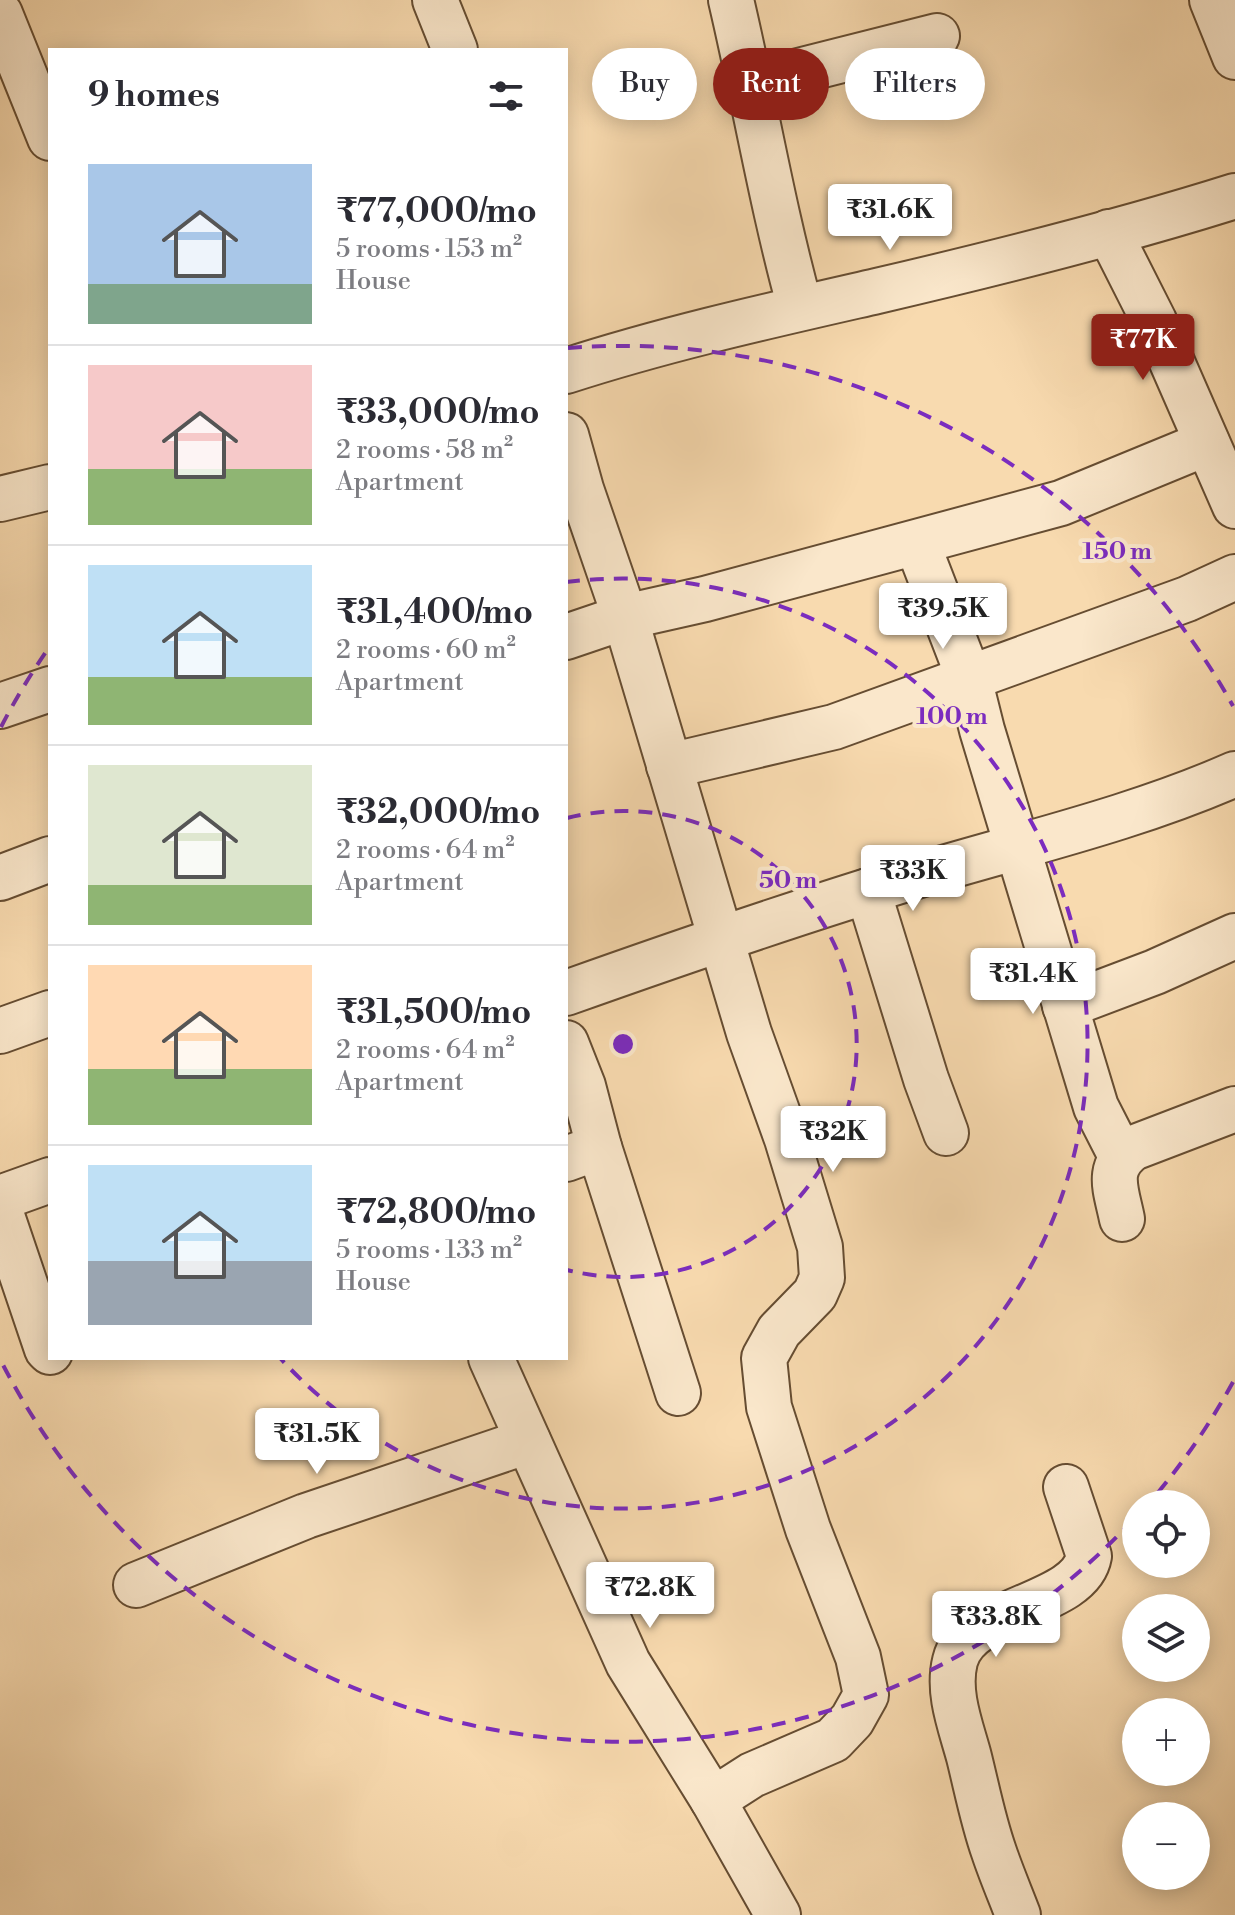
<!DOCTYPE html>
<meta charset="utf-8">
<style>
:root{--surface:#fff;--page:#f7f7f7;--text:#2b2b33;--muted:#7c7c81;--line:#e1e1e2;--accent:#8f2418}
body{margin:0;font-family:"Libre Bodoni",serif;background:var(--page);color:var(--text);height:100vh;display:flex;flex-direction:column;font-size:30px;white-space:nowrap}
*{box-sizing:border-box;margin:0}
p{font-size:26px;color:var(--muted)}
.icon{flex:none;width:44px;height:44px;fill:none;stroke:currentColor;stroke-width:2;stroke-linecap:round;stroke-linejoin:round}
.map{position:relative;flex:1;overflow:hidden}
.side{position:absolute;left:48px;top:48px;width:520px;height:1312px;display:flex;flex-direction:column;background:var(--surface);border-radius:0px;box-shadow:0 4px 20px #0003}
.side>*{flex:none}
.top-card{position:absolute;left:592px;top:48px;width:522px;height:72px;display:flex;gap:16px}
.fabs{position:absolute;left:1122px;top:1490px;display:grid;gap:16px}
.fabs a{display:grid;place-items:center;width:88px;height:88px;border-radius:50%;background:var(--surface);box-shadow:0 4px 20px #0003;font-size:40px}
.price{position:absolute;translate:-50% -68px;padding:0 18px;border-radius:8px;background:#fff;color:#222;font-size:26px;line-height:52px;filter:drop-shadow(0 2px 4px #0008)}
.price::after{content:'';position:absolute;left:50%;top:48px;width:24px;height:18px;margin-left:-12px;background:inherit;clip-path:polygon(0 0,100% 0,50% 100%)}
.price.active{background:var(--accent);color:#fff}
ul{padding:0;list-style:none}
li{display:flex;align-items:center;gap:24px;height:200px;padding:0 40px}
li+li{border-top:2px solid var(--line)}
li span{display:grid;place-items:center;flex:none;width:224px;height:160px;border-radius:0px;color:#555}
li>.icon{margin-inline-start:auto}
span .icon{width:96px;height:96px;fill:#fffc;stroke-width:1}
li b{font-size:34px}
h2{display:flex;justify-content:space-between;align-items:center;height:96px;padding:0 40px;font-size:34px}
.pill{padding:0 28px;border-radius:36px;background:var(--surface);box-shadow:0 4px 20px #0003;font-size:28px;line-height:72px}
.pill.active{background:var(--accent);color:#fff}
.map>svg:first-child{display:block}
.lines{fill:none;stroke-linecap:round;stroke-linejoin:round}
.minor-casing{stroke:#664d32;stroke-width:48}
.minor{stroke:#fae7cb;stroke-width:44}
.ring{fill:none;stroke:#7b2cbf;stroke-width:4;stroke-dasharray:14 10}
.centre{fill:#7b2cbf;stroke:#fae7cb;stroke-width:4}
.ring-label{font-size:24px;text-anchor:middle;font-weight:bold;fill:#7b2cbf;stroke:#fae7cb;stroke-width:8;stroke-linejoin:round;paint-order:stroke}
</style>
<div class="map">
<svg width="1235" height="1915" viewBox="0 0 1235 1915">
<rect width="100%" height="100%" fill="#f8daaf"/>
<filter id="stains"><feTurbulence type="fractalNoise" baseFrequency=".0025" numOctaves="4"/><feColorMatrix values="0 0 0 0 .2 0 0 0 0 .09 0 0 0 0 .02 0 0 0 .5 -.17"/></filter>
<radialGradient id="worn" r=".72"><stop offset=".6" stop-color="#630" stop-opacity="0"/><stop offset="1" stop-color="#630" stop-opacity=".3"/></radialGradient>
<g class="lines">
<g class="minor-casing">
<g id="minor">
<polyline points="435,0 455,50"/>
<path d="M731,0C755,102 772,206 800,307"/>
<polyline points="1212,0 1235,57"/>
<polyline points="0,14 50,138"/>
<polyline points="751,83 937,36"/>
<polyline points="1109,232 1154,321 1235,506"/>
<path d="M566,371C668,338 772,315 877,291C997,263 1118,233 1235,196"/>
<polyline points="566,435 581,489 625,617 749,1033 787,1139 820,1247 822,1278 815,1294 779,1331 764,1358 769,1407 808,1529 858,1657 866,1695 852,1720 833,1740 752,1775 713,1800"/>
<polyline points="0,499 50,487"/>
<polyline points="917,543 969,678 982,730 1096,1107 1121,1156"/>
<polyline points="566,637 625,617 705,599 1061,503 1207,443"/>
<polyline points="0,706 50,689"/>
<polyline points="669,766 834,727 1187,599 1235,577"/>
<polyline points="0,878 50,859"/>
<polyline points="868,891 926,1079 946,1133"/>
<path d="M566,993C684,951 803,910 923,874C1027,843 1135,818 1235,774"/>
<polyline points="1065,1006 1155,972 1235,936"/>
<polyline points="0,1031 50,1013"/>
<polyline points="566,1043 583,1086 599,1147 566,1159"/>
<polyline points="599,1147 678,1393"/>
<polyline points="0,1198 50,1180"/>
<polyline points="0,1210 47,1349 50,1352"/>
<path d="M1122,1219C1116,1189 1105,1168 1133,1148L1235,1109"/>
<polyline points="491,1358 628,1663 713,1800 778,1915"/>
<polyline points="136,1585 306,1516 528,1441"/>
<path d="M1018,1915C1010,1894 1001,1873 994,1852C983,1821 977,1789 969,1757C961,1727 947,1693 955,1661C968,1607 1080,1607 1089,1556L1066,1487"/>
</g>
</g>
<use href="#minor" class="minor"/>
</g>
<g class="ring">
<path d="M567 818A233 233 0 1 1 567 1270"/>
<path d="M566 582A465 465 0 1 1 280 1358"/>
<path d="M1233 1382A698 698 0 0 1 1150 1502M1133 1520A698 698 0 0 1 1 1361M1 727A698 698 0 0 1 48 649M568 348A698 698 0 0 1 1233 706"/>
</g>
<circle cx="623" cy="1044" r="12" class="centre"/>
<g class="ring-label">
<text x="1117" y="559">150 m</text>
<text x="952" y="724">100 m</text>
<text x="788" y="888">50 m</text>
</g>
<rect width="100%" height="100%" filter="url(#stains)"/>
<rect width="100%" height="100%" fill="url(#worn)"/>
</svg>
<div class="fabs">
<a><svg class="icon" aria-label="locate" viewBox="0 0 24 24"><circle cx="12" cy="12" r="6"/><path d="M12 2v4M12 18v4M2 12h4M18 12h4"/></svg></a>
<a><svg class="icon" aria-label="layers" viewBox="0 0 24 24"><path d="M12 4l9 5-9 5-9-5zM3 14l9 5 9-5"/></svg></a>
<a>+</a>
<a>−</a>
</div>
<b class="price" style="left:890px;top:252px">₹31.6K</b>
<b class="price active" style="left:1143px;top:382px">₹77K</b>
<b class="price" style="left:943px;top:651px">₹39.5K</b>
<b class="price" style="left:913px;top:913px">₹33K</b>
<b class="price" style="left:1033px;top:1016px">₹31.4K</b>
<b class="price" style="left:833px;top:1174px">₹32K</b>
<b class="price" style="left:317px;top:1476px">₹31.5K</b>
<b class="price" style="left:650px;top:1630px">₹72.8K</b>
<b class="price" style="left:996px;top:1659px">₹33.8K</b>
<div class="top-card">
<a class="pill">Buy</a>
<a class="pill active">Rent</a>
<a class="pill">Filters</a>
</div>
<section class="side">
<h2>9 homes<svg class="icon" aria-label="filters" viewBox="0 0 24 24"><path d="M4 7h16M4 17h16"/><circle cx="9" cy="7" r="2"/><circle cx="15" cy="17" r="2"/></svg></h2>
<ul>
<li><span style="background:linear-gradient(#a9c7e8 75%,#7fa58c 0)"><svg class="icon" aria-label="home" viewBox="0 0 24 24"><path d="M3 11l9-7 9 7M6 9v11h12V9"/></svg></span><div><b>₹77,000/mo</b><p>5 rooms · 153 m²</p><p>House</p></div></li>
<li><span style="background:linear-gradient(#f6c9c9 65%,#8fb573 0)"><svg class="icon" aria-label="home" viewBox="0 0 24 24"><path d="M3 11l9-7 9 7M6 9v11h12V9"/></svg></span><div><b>₹33,000/mo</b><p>2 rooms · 58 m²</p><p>Apartment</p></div></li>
<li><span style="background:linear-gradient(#bfe0f5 70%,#8fb573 0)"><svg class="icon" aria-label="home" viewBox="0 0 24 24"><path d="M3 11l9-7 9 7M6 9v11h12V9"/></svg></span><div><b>₹31,400/mo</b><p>2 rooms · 60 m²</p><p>Apartment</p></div></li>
<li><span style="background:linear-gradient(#dfe7d0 75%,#8fb573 0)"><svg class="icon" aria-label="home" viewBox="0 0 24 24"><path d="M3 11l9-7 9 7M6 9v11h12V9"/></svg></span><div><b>₹32,000/mo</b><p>2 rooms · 64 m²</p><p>Apartment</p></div></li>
<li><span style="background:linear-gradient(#ffd9b3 65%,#8fb573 0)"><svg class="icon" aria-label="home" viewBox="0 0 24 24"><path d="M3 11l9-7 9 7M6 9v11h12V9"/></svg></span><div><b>₹31,500/mo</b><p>2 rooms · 64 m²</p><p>Apartment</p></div></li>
<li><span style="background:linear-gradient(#bfe0f5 60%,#9aa5b1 0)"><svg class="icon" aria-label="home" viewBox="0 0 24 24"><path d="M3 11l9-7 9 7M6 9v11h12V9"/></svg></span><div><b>₹72,800/mo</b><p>5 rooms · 133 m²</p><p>House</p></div></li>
</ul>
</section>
</div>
